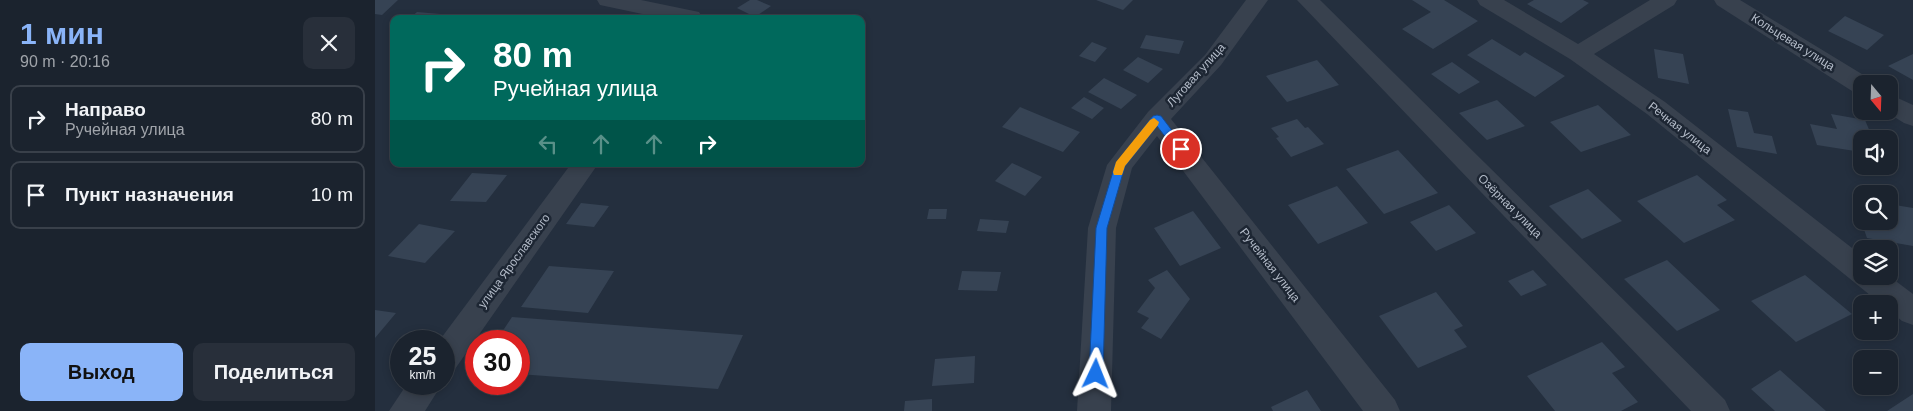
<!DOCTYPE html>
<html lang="ru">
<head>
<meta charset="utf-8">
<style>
  body { margin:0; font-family:Helvetica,sans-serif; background:#282f3a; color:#f1f3f6; height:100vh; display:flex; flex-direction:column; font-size:19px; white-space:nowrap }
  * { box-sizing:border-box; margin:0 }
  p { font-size:16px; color:#a0a4aa }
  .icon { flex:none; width:28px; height:28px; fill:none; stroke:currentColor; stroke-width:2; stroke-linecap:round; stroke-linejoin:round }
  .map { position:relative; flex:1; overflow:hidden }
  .panel { display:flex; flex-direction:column; background:#1b232e; width:375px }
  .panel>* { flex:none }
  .top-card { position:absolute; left:15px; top:15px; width:475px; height:152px; border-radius:10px; box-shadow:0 2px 8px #0003,0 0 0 1px #39404a; background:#00695c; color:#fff; overflow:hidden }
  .needle { width:32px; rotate:161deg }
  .buttons { position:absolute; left:1478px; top:75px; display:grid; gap:10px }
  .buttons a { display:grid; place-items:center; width:45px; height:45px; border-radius:10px; background:#1b232e; box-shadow:0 2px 8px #0003,0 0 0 1px #39404a; font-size:25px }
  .speed { position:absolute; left:15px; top:330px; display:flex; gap:10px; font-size:25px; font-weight:700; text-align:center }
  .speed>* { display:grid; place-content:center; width:65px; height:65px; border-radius:50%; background:#1b232e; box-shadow:0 2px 8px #0003,0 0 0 1px #39404a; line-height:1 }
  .speed small { font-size:12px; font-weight:400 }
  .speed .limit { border:8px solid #d22; background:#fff; color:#111 }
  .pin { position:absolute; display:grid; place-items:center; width:42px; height:42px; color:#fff; margin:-21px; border:2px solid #fff; border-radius:50%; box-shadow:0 1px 5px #0007 }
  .me { position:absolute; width:55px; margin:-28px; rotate:2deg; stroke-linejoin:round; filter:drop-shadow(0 0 4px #0008) }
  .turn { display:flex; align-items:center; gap:18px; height:105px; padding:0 20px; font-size:22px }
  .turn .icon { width:65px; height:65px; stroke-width:2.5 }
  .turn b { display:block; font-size:35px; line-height:42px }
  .lanes { display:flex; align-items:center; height:48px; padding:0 20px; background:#0003; justify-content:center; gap:25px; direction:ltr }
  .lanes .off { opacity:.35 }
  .round { display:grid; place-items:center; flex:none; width:52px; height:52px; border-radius:10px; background:#282f3a }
  .head { display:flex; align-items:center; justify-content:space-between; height:85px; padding:0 20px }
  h1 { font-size:30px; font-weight:700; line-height:38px; color:#8ab4f8 }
  .action { display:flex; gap:10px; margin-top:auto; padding:10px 20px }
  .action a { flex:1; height:58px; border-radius:10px; background:#8ab4f8; color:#111; font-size:20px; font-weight:700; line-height:58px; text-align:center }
  .action a+a { background:#282f3a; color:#f1f3f6 }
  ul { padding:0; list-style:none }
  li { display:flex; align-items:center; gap:15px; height:68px; margin:0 10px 8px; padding:0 10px; border:2px solid #39404a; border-radius:10px }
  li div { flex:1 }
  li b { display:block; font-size:19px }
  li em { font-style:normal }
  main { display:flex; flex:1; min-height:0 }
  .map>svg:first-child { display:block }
</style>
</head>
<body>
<main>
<section class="panel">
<div class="head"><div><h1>1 мин</h1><p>90 m · 20:16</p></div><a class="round"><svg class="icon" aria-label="close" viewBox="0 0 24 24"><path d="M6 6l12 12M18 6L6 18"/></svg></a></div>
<ul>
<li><svg class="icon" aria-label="right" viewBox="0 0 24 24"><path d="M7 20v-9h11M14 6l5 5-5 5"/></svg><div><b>Направо</b><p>Ручейная улица</p></div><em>80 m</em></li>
<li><svg class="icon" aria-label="arrive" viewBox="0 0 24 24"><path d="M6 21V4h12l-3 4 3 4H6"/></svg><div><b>Пункт назначения</b></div><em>10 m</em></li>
</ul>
<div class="action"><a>Выход</a><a>Поделиться</a></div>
</section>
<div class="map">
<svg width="1538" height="411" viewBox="0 0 1538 411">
  <rect width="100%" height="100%" fill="#242f3e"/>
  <path fill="#364354" d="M0 0H23L7 15 0 14Z
    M375 0H382L396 6 380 17 362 8Z
    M721 0H758L748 10Z
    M1037 0H1069L1103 21 1058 49 1027 29 1056 12Z
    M1159 0H1208L1214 3 1186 23 1152 4Z
    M42 12 77 15 73 19H34Z
    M88 15 113 18V19H83Z
    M1470 16 1509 35 1492 50 1453 31Z
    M771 35 809 41 804 54 765 48Z
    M1117 39 1145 56 1150 52 1190 76 1160 97 1092 55Z
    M717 42 732 48 720 62 704 56Z
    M1279 49 1308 54 1314 84 1283 78Z
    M1538 54V80L1513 66Z
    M763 57 788 69 773 83 748 70Z
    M942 60 964 85 912 102 891 76Z
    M1077 62 1105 82 1084 94 1056 74Z
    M729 78 762 95 746 109 713 92Z
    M709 97 729 108 717 119 696 108Z
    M1122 100 1150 126 1112 140 1084 113Z
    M1223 105 1256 135 1206 152 1175 122Z
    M645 107 705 132 688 152 627 127Z
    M1353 109 1373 112 1379 133 1397 136 1402 154 1362 147Z
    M1456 114 1490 120 1498 139H1486V152L1442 145 1435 124 1462 129Z
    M922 119 930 128 933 127 949 144 916 157 901 138 904 137 896 128Z
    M1023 150 1063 193 1009 214 971 169Z
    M637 163 667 177 650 196 620 181Z
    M97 173 132 175 111 202 75 201Z
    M1322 175 1352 200 1342 205 1360 220 1309 243 1262 201Z
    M962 186 993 223 943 244 913 205Z
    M1213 189 1247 221 1207 239 1174 206Z
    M1478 197 1486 199V220Z
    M206 203 234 206 219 227 191 224Z
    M1514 204 1538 208V246L1492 238 1486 221H1514Z
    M1074 205 1101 233 1061 251 1035 222Z
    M554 209H572L571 219H552Z
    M818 211 846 248 805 266 779 228Z
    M605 219 634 221 631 233 602 231Z
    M44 224 80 231 50 263 13 256Z
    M1292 260 1345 310 1302 331 1249 279Z
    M174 266 239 271 213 313 146 307Z
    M792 270 815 299 786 339 766 328 774 318 762 312 780 288 773 280Z
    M1158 270 1172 285 1146 296 1133 281Z
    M587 271 626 272 622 291 583 290Z
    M1430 275 1477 314 1421 342 1376 301Z
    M1061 292 1088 326 1079 330 1092 347 1043 368 1004 316Z
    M0 310 21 313 0 338Z
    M137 317 368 335 343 389 144 374V341H121Z
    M1227 342 1250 367 1237 373 1263 402 1246 411H1180L1152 376Z
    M600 356 599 383 557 386 560 359Z
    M1405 370 1451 411H1400L1376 389Z
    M932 390 946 411H898L896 407Z
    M1538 394V411H1512Z
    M557 399V411H529L530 401Z"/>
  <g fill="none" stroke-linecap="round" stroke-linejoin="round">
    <path fill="#38414e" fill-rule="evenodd" d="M222 0H266L324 12 327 17 291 19 225 5Z
      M871 0H893L846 65 796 119 1020 400 1025 411H988L782 136 757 168 741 228 736 411H702L713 228 732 165 773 112 830 55Z
      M922 0H945L1350 400 1355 411H1316Z
      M1102 0H1129L1203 44 1275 0H1302L1299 5 1219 54 1290 102 1486 255V276H1514L1538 294V325L1527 321 1514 310V304H1506L1272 114 1195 59 1105 5Z
      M1339 0H1365L1495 79 1497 84H1486V93L1477 91 1342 5Z
      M1514 94 1538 105V126L1529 123 1510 111H1514Z
      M196 164H223L80 369 69 373V341H64Z
      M32 384H67L50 411H14Z"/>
  </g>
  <path fill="#1a73e8" stroke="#114b97" d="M782 115 786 116 811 149 810 152H802L782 126 750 166 732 228 728 374 726 379 721 380 716 379 714 374 721 228 740 165 778 116Z"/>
  <path fill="#f59e0b" d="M779 118 784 122 783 125 750 166 747 175H739L738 172 741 162 775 120Z"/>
  <g text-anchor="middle" stroke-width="5" stroke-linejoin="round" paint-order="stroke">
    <g font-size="12" fill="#b4bcc9" stroke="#1d2633">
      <text transform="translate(1418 42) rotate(32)" y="4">Кольцевая улица</text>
      <text transform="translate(821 75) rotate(-48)" y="4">Луговая улица</text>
      <text transform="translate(1305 128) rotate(38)" y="4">Речная улица</text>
      <text transform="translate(1135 206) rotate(45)" y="4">Озёрная улица</text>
      <text transform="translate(139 261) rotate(-54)" y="4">улица Ярославского</text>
      <text transform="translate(895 265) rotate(52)" y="4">Ручейная улица</text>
    </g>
  </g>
</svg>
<div class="buttons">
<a><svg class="needle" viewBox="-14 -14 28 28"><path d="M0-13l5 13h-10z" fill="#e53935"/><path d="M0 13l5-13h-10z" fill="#a0a4aa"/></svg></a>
<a><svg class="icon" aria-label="sound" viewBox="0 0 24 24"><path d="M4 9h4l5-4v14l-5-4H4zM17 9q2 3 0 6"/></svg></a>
<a><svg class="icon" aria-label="search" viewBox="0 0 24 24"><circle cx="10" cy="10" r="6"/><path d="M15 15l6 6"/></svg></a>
<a><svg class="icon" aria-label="layers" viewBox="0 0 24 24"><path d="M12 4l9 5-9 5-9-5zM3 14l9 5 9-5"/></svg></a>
<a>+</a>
<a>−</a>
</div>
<div class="speed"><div>25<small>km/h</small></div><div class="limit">30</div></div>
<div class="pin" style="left:806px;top:149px;background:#d93025"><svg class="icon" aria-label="arrive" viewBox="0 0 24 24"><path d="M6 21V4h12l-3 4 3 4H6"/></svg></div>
<svg class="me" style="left:721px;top:374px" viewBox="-20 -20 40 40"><path d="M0-17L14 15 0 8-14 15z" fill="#1a73e8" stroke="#fff" stroke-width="4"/></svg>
<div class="top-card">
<div class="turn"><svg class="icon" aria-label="right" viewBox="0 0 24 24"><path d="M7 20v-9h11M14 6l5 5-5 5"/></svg><div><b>80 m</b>Ручейная улица</div></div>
<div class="lanes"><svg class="icon off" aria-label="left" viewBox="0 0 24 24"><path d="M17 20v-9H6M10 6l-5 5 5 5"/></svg><svg class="icon off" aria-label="ahead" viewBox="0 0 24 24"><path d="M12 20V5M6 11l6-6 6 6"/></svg><svg class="icon off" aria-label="ahead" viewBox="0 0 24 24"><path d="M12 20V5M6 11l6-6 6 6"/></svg><svg class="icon" aria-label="right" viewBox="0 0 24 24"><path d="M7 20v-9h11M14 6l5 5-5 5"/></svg></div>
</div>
</div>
</main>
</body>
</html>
